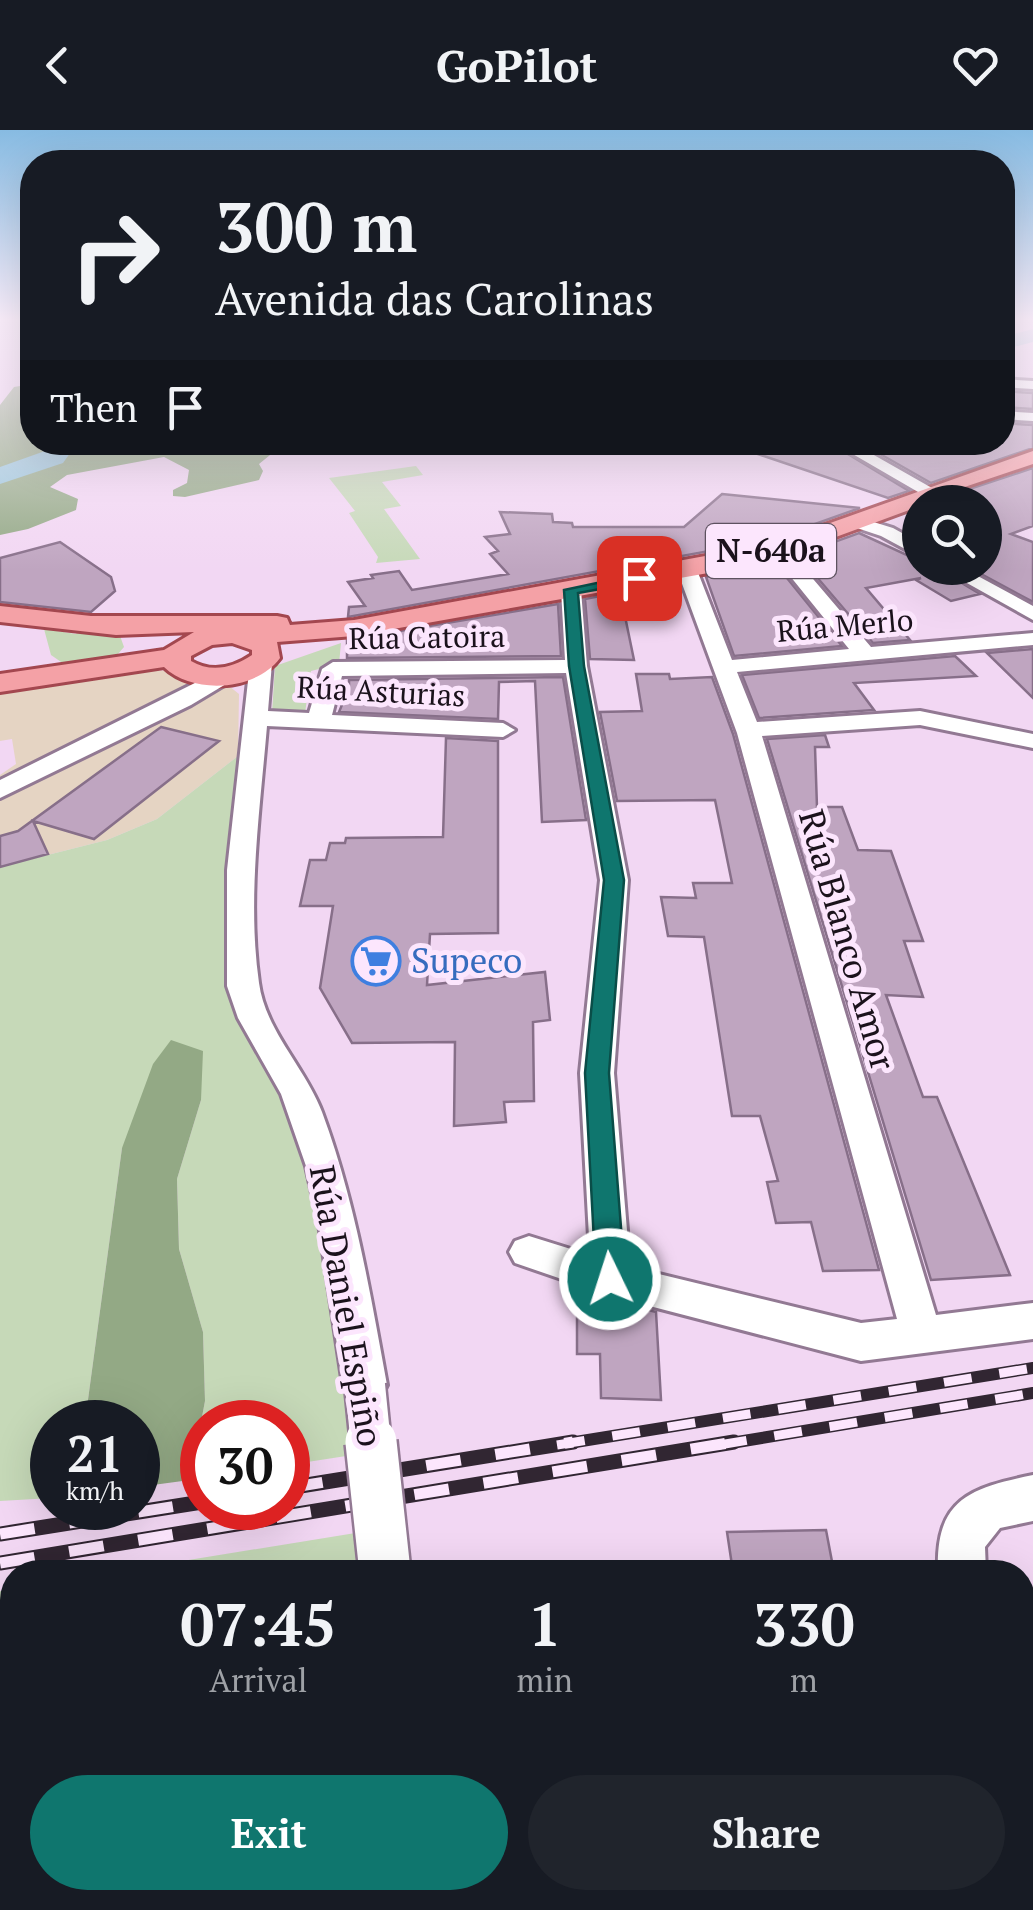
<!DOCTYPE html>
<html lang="en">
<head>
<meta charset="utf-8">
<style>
  body { margin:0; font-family:"PT Serif",serif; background:#20242c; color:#f1f3f6; height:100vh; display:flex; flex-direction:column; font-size:38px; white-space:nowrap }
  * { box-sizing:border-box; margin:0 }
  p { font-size:32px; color:#9ea1a6 }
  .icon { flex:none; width:55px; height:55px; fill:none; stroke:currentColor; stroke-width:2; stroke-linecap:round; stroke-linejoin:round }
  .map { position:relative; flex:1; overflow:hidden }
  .side { position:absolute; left:0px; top:1430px; width:1035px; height:350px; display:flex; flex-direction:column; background:#171b24; border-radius:40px 40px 0 0; box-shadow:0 10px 40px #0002 }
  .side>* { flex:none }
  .top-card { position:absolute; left:20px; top:20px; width:995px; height:305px; border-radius:40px; box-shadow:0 10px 40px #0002; background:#171b24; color:#f1f3f6; overflow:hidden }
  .controls { position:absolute; left:902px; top:355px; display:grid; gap:20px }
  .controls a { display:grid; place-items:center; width:100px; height:100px; border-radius:50%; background:#171b24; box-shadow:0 10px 40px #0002; font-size:50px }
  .speed { position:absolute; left:30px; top:1270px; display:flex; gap:20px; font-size:50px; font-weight:700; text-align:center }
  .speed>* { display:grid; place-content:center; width:130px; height:130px; border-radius:50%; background:#171b24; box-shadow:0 10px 40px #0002; line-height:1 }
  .speed small { font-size:25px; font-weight:400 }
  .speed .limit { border:15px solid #d22; background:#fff; color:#111 }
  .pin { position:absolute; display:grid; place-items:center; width:85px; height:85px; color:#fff; margin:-42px; border-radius:20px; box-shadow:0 5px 15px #0006 }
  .me { position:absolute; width:110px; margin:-55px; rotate:356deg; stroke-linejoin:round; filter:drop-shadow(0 0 8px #0008) }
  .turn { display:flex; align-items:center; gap:35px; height:210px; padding:0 30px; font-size:45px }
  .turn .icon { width:130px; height:130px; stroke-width:2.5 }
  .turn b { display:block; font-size:70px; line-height:85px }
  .then { display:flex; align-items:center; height:95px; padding:0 30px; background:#0003; gap:20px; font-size:38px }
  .eta { display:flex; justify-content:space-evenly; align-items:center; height:170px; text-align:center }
  .eta b { font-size:60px; font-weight:700; line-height:70px }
  .cta { display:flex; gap:20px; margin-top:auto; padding:20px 30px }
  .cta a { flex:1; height:115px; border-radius:60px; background:#0f766e; color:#fff; font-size:40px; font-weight:700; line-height:115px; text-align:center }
  .cta a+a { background:#20242c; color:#f1f3f6 }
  header { display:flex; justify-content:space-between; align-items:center; height:130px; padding:0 30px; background:#171b24; font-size:45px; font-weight:700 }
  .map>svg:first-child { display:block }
</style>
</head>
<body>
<header><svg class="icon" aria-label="back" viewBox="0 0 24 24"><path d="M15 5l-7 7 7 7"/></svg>GoPilot<svg class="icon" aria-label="heart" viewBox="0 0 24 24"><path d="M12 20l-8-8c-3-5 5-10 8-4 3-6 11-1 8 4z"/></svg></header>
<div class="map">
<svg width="1033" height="1780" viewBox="0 0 1033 1780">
  <rect width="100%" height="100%" fill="#f2d7f3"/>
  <path fill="#e5d4c3" d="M182 540 224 552 239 564 238 626 157 689 107 710 0 737V645L16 634 12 609 0 611V553L77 543Z"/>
  <path fill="#c6d9b8" d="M416 336 423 345 382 352 401 376 384 379 420 429 376 433 378 427 349 383 355 381 329 348Z
    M85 493 119 503 124 517 111 532 77 543 51 525 44 499 76 504Z
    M341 513 339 534 311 541 305 583H272L275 536Z
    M238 626 246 694 243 856 298 964 372 1322 288 1335V1292H202V1348L190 1350 205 1271 203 1202 179 1119 177 1049 201 970 122 1018 85 1292H52V1368L0 1371V737L107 710 157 689Z
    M380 1399 385 1442H115Z
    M12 1459V1768H369L367 1780H0V1461Z"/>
  <path fill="#93a985" d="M32 254V312L318 313 280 317 259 334 263 341 259 350 185 367 173 366V360L187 353 189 340 164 327 67 345 50 357 78 369 76 380 28 399 0 405V275L14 257Z
    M171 910 203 921 201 970 177 1049 179 1119 203 1202 205 1271 190 1350 138 1357V1292H85L122 1018 153 934Z"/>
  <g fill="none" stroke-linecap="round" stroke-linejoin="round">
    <path stroke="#728fa0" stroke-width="4" d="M27 190 32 191"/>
    <path fill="#97c5d9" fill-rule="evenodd" d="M1033 199V212L1002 220V207Z
      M51 312H78L63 333 0 354V337L45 321Z"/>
  </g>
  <path fill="#bfa5c0" stroke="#876f89" stroke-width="2.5" d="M1002 261 1033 263V279L1002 277Z
    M1002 293 1033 295V318L931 353 859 312H1002Z
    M738 312H828L909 361 888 368 737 317Z
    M1033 338V396L1011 404 1033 412V472L970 438H985V372H930Z
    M722 364 860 378 770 410 348 487 349 477 365 476 348 452 373 448 371 445 399 441 412 460 508 444 490 424 498 421 485 407 510 404 500 382 552 384 553 392 572 393 573 397H684Z
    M859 403 920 431V438H937L980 464 951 471 916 450 921 448 866 458 910 510 873 513 798 425Z
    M60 412 111 447 115 461 91 482 0 472V428Z
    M774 432 842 516 734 526 706 447Z
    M620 462 634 530 590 529 585 469Z
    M558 474 561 526 347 528V510Z
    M1033 519V568L987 523Z
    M955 526 976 546 854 553 874 580 759 588 742 545Z
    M636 544H669L670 549 712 547 733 604 879 1140 823 1141 811 1092 776 1093 767 1052 778 1051 760 986H732L704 807 668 806 661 767 696 768 693 753H732L721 699 715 670 617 671 600 582 642 581Z
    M563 547 586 690 542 692 535 551 499 552 498 589 339 582 344 570V554H349V550Z
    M161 597 219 611 94 709 33 691 48 724 0 737V706L18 701Z
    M825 605 829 617H815L817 677H842L858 720 891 721 923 811H904L923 867 886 865 923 967H937L1010 1145 931 1150 767 609Z
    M446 608 498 611V803L430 804 427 855 545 842 550 890 533 892 534 971 504 972 506 992 454 996 455 912 352 913 320 858 333 776H300L310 730H326L330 713H345L346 708 443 707Z
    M607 1169 656 1182 661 1270 601 1268 600 1224H577V1187H600Z
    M826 1400 834 1442H733L727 1402Z"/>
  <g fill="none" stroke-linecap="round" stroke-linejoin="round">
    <g stroke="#927993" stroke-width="6">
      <path id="minor" d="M1002 249 1033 251V259L1002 257Z
        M1002 281 1033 283V291L1002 289Z
        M832 312H851L939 362 925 366Z
        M854 386 893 398 920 413V427L881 406 848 395 845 391Z
        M778 414 785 416 871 517 1033 503V515L737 542 757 592 920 581 1033 604V618L920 595 762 606 936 1185 1033 1173V1209L861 1231 611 1166 515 1133 509 1122 515 1111 529 1106 590 1125 580 943 600 750 566 543 342 546 332 585 503 593 515 600 503 607 267 596C260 680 247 769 259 853 265 900 306 939 322 982 355 1071 370 1162 387 1255L380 1269 365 1275 350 1269 343 1255 319 1094 306 1036 281 964 238 888 227 856V740L250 533 261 526 272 533 268 581 309 583 322 539 333 532 565 530 561 460 571 454 581 460 587 536 628 750 614 943 630 1137 861 1193 897 1189 737 603 677 440 687 434 697 440 732 530 849 519 769 420Z
        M940 438H963L1033 476V490Z
        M223 539 234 546 231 551 191 575 0 668V650Z
        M1033 1345V1391L1000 1398 985 1417 986 1442H938C935 1369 970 1358 1033 1345Z
        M361 1768H419L418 1780H360Z
        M924 1768H982L983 1780H925Z"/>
    </g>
    <g stroke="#a3474f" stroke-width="6">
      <path id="major" d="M1033 321V334L920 372V376L787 425 714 442 354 506 277 512 280 528C256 561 193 565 164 537L0 562V544L164 520 194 502 116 505 0 492V476L91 486H277L287 488 290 495 354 490 771 414ZM232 513 252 520V525C233 538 211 543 191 531V526L212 515Z"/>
    </g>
    <use href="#minor" fill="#fff" fill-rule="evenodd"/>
    <use href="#major" fill="#f4a1a6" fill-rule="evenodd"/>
    <g stroke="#312632" stroke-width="12">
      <path id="rail-far1" d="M557 1315 1033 1238
        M719 1315 1033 1263"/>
    </g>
    <g stroke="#312632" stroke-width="15">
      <path id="rail" d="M288 1358 573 1312
        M0 1404 202 1372
        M0 1433 734 1312"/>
    </g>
    <use href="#rail-far1" stroke="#fce6fd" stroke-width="9" stroke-dasharray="28" stroke-linecap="butt"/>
    <use href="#rail" stroke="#fce6fd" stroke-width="11" stroke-dasharray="35" stroke-linecap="butt"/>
    <g stroke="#927993" stroke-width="45" stroke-linecap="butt">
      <path id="minor-bridge-far1" d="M365 1255 371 1315"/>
    </g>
    <g stroke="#927993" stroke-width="56" stroke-linecap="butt">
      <path id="minor-bridge" d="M371 1312 385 1442"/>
    </g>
    <use href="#minor-bridge-far1" stroke="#fff" stroke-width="40"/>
    <use href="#minor-bridge" stroke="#fff" stroke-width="51"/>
  </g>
  <linearGradient id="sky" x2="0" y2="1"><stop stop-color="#87bbe2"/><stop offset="0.43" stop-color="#f9edfa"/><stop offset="1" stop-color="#f9edfa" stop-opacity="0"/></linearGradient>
  <rect width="1033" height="440" fill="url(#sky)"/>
  <path fill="#0f766e" stroke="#0a4d48" stroke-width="2.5" d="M639 444 646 448 644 451 578 463 584 536 624 750 609 943 625 1149 620 1157 610 1161 601 1157 596 1149 585 943 604 750 569 536 564 460Z"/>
  <defs>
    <g id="supermarket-ring" transform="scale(2.5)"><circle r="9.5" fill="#fce6fd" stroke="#3f7fe0" stroke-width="1.5"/><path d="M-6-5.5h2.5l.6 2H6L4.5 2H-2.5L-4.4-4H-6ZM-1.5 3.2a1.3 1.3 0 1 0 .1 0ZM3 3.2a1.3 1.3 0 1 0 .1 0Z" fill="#3f7fe0"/></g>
  </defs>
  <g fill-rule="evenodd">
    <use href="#supermarket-ring" x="376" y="831"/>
  </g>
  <g text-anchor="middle" stroke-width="10" stroke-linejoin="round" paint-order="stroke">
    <g font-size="30" fill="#1b121c" stroke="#fce6fd">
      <text transform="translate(845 496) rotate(-5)" y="10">Rúa Merlo</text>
      <text transform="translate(427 508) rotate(-1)" y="10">Rúa Catoira</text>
      <text transform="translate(381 562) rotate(3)" y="10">Rúa Asturias</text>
    </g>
    <rect fill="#fce6fd" stroke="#5e5260" stroke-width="2.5" x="706" y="394" width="130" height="54" rx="8"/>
    <g font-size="32" font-weight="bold" fill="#1b121c">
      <text x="771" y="432">N-640a</text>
    </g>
    <g font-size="35" fill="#1b121c" stroke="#fce6fd">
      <text transform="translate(847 810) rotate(74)" y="12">Rúa Blanco Amor</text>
      <text transform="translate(346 1176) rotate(80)" y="12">Rúa Daniel Espiño</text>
    </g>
    <g font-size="35" fill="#366cbe" stroke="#fce6fd" text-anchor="start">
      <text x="411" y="843">Supeco</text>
    </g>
  </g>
</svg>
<div class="controls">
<a><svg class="icon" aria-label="search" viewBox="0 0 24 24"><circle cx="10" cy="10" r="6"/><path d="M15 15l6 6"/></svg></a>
</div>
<div class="speed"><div>21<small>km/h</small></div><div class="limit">30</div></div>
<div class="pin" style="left:639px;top:448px;background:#d93025"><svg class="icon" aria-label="arrive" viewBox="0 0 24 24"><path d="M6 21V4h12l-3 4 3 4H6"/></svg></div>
<svg class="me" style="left:610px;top:1149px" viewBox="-20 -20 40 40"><circle r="17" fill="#0f766e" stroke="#fff" stroke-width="3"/><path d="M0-11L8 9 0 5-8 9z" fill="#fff"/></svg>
<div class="top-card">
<div class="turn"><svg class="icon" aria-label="right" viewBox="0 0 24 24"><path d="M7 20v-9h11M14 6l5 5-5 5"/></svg><div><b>300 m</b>Avenida das Carolinas</div></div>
<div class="then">Then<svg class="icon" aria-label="arrive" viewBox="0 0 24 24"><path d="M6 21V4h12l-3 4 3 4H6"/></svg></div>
</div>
<section class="side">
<div class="eta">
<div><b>07:45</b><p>Arrival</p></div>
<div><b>1</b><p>min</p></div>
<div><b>330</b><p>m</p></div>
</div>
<div class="cta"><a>Exit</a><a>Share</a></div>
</section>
</div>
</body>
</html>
